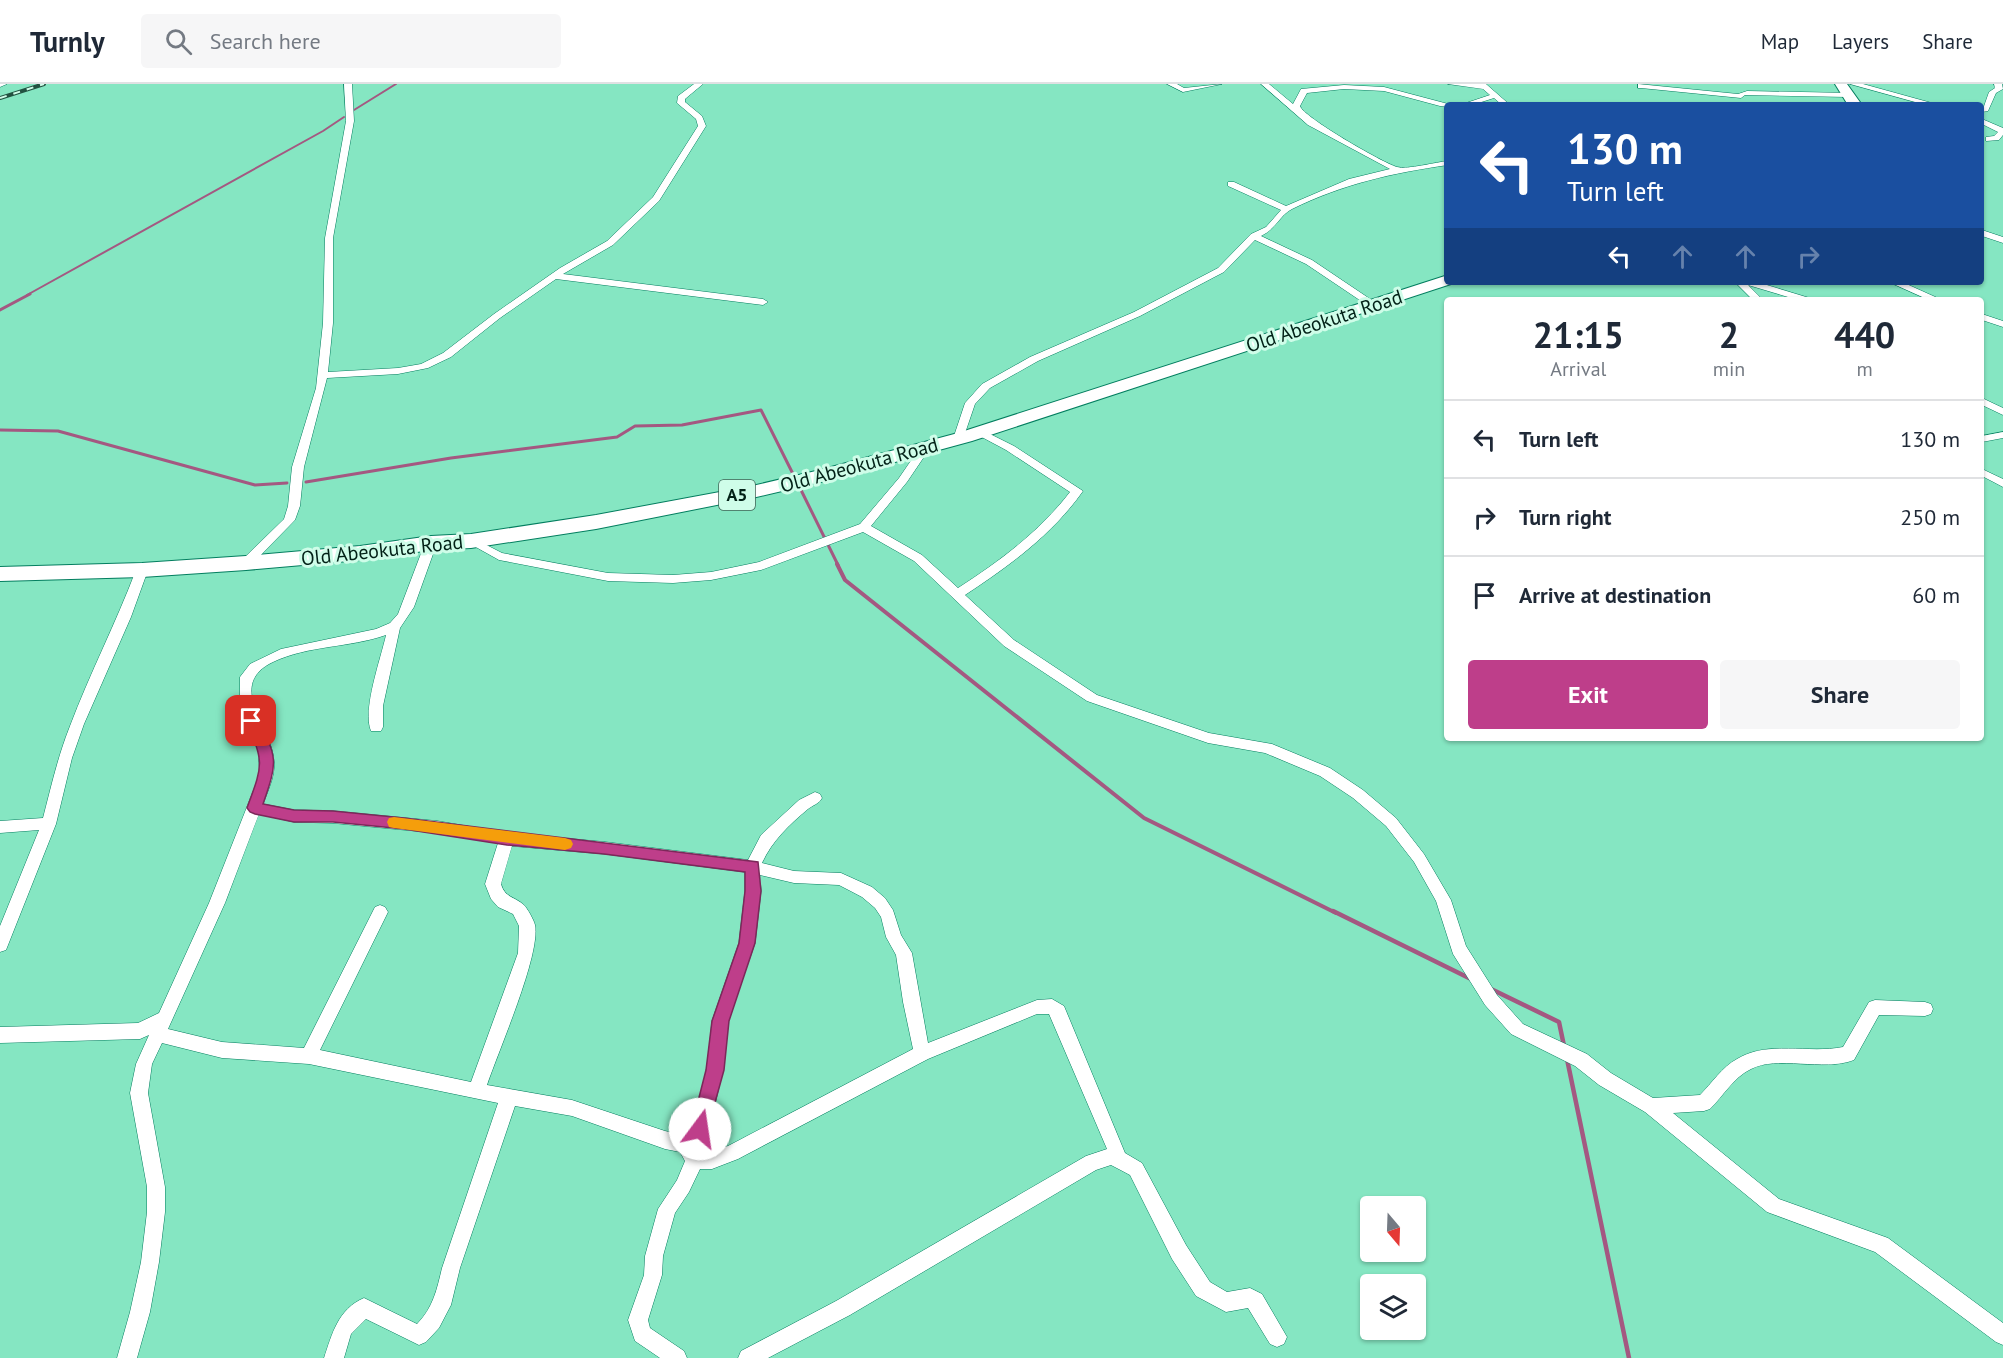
<!DOCTYPE html>
<html lang="en">
<head>
<meta charset="utf-8">
<style>
  body { margin:0; font-family:"PT Sans",sans-serif; background:#f6f6f7; color:#1f2937; height:100vh; display:flex; flex-direction:column; font-size:22px; white-space:nowrap }
  * { box-sizing:border-box; margin:0 }
  p { font-size:20px; color:#747a83 }
  .icon { flex:none; width:33px; height:33px; fill:none; stroke:currentColor; stroke-width:2; stroke-linecap:round; stroke-linejoin:round }
  .map { position:relative; flex:1; overflow:hidden }
  .sheet { position:absolute; left:1444px; top:213px; width:540px; height:444px; display:flex; flex-direction:column; background:#fff; border-radius:6px; box-shadow:0 2px 4px #0004 }
  .sheet>* { flex:none }
  .top-card { position:absolute; left:1444px; top:18px; width:540px; height:183px; border-radius:6px; box-shadow:0 2px 4px #0004; background:#1a4fa0; color:#fff; overflow:hidden }
  .needle { width:39px; rotate:161deg }
  .controls { position:absolute; left:1360px; top:1112px; display:grid; gap:12px }
  .controls a { display:grid; place-items:center; width:66px; height:66px; border-radius:6px; background:#fff; box-shadow:0 2px 4px #0004; font-size:30px }
  .pin { position:absolute; display:grid; place-items:center; width:51px; height:51px; color:#fff; margin:-26px; border-radius:12px; box-shadow:0 3px 9px #0006 }
  .me { position:absolute; width:66px; margin:-33px; rotate:14deg; stroke-linejoin:round; filter:drop-shadow(0 0 4px #0008) }
  .turn { display:flex; align-items:center; gap:21px; height:126px; padding:0 24px; font-size:27px }
  .turn .icon { width:78px; height:78px; stroke-width:2.5 }
  .turn b { display:block; font-size:42px; line-height:51px }
  .lanes { display:flex; align-items:center; height:57px; padding:0 24px; background:#0003; justify-content:center; gap:30px; direction:ltr }
  .lanes .off { opacity:.35 }
  .eta { display:flex; justify-content:space-evenly; align-items:center; height:102px; text-align:center }
  .eta b { font-size:36px; font-weight:700; line-height:42px }
  .button { display:flex; gap:12px; margin-top:auto; padding:12px 24px }
  .button a { flex:1; height:69px; border-radius:6px; background:#be3e8a; color:#fff; font-size:24px; font-weight:700; line-height:69px; text-align:center }
  .button a+a { background:#f6f6f7; color:#1f2937 }
  ul { padding:0; list-style:none }
  li { display:flex; align-items:center; gap:18px; height:78px; padding:0 24px; border-top:2px solid #e0e1e3 }
  li div { flex:1 }
  li b { display:block; font-size:22px }
  li em { font-style:normal }
  header { display:flex; align-items:center; gap:36px; box-sizing:border-box; height:84px; padding:0 30px; background:#fff; border-bottom:2px solid #e0e1e3 }
  header strong { font-size:28px }
  nav { display:flex; gap:33px; margin-inline-start:auto; font-size:21px }
  .search { width:420px; height:54px; background:#f6f6f7; display:flex; align-items:center; gap:15px; box-sizing:border-box; padding:0 21px; border-radius:6px; color:#747a83; font-size:22px }
  .map>svg:first-child { display:block }
</style>
</head>
<body>
<header>
<strong>Turnly</strong>
<div class="search"><svg class="icon" aria-label="search" viewBox="0 0 24 24"><circle cx="10" cy="10" r="6"/><path d="M15 15l6 6"/></svg>Search here</div>
<nav><a>Map</a><a>Layers</a><a>Share</a></nav>
</header>
<div class="map">
<svg width="2003" height="1274" viewBox="0 0 2003 1274">
  <rect width="100%" height="100%" fill="#85e6c2"/>
  <g fill="none" stroke-linecap="round" stroke-linejoin="round">
    <path stroke="#a45881" stroke-width="2" d="M354 26 396 0
      M27 211 323 47 344 33"/>
    <path stroke="#a45881" stroke-width="3" d="M0 226 30 210
      M0 346 58 347 255 401 287 399
      M306 398 451 374 617 353 635 342 682 341 761 326 794 392
      M800 404 838 481"/>
    <path stroke="#a45881" stroke-width="4" d="M837 480 845 496 1144 734 1336 829"/>
    <path stroke="#a45881" stroke-width="4.5" d="M1333 827 1471 895
      M1491 905 1559 938 1564 962
      M1567 975 1629 1274"/>
    <g stroke="#037e5f" stroke-width="1">
      <path id="street" d="M0 0H7L0 3Z
        M344 0H352L354 37 333 154V239L328 288 398 284 421 280 443 269 494 230 560 184 607 157 653 113 698 42 696 35 677 19 678 12 694 0H703L685 15V18L702 32 706 42 659 117 613 161 563 190 763 215 768 218 763 221 556 195 500 234 451 273 428 284 398 290 327 294 304 383 300 422 295 436 250 482 246 483 240 479 242 476 284 435 288 422 292 383 316 304 323 239 325 154 346 37Z
        M1167 0H1177L1184 4 1222 0 1183 8Z
        M1261 0H1269L1293 20 1301 5 1344 1 1384 3 1452 21H1448V23L1440 22 1384 7 1344 5 1307 9 1300 22C1303 33 1383 79 1397 83 1407 86 1436 78 1448 77V81C1392 89 1343 100 1292 125 1280 131 1276 145 1261 152L1312 176 1376 219V223H1370L1306 180 1255 156 1224 188 1140 232 1038 277 990 304 975 320 963 355 962 357H954L953 355 965 319 982 300 1030 273 1134 228 1218 184 1251 150 1266 143 1281 126 1228 102V98H1234L1286 122 1349 95 1390 85 1308 41Z
        M1448 0H1486L1510 21H1502L1494 14 1472 21H1460L1490 11 1483 5Z
        M1638 0 1738 10 1747 7 1849 9 1853 11 1849 13 1745 11 1741 14 1641 4H1638Z
        M1850 0H1863L1939 21H1926Z
        M1994 0H2002L2003 5 1996 9 1988 27 1982 28 1989 8 1995 4Z
        M1982 35 2003 44V51L1999 56 1986 57V53L1994 52 1998 48 1982 40Z
        M1982 146 2003 153V159L1982 152Z
        M1735 198H1757L1816 216H1798L1748 201 1763 216H1753Z
        M1889 198H1902L1942 216H1929Z
        M1982 230 2003 237V243L1982 236Z
        M1982 314 2003 324V331L1982 321Z
        M980 345 1014 362 1083 407C1052 451 1009 482 965 511L1014 556 1097 611 1209 649 1272 660 1330 684 1363 706 1396 734 1424 770 1451 816 1466 862 1497 911 1523 940 1587 970 1611 989 1653 1014 1700 1011C1712 999 1722 983 1737 975 1768 956 1808 970 1843 963L1869 918 1875 916 1925 918 1931 920 1933 925 1931 930 1925 932 1879 931 1854 976C1823 988 1777 971 1751 985 1734 993 1723 1012 1710 1025L1704 1027 1673 1029 1779 1115 1888 1154 2003 1239V1261L1996 1258 1875 1168 1767 1128 1645 1028 1599 1001 1575 982 1511 950 1485 921 1453 870 1436 817 1414 778 1386 742 1353 714 1320 692 1265 669 1208 659 1087 617 1004 562 914 477 863 448 761 486 711 496 673 499 608 497 499 476 465 457 471 453 502 469 608 489 673 491 711 488 759 478 860 440 899 394 921 362 925 361 930 364 907 398 871 442 922 471 958 504C1000 477 1039 448 1070 408L1006 366 976 350 975 348Z
        M2003 348V354L1982 358V352Z
        M1982 385 2003 395V403L1982 392Z
        M431 455 437 459 414 523 400 544 383 622V643L381 647H371C362 626 381 574 386 551 349 564 309 561 273 578 227 600 268 640 273 671 277 689 269 703 263 720L294 726 333 727 437 737 507 749 605 758 748 776 761 751 799 716 815 708 820 710 822 714C819 720 813 721 808 725 789 741 772 757 762 779L794 787 841 789 872 803 885 814 893 826 901 851 912 869 928 959 1037 916 1052 915 1064 922 1125 1069 1142 1079 1186 1161 1210 1198 1227 1208 1250 1204 1262 1210 1287 1253 1284 1260 1277 1263 1270 1260 1248 1224 1226 1228 1196 1212 1172 1175 1130 1091 1111 1081 1096 1086 850 1231 768 1274H738L741 1267 836 1217 1086 1072 1107 1065 1049 930H1037L928 975 738 1075 712 1085H700L689 1108 675 1129 663 1172 662 1191 648 1236 650 1244 684 1267 687 1274H660L635 1257 628 1236 644 1191 645 1172 658 1125 677 1096 685 1077 680 1068 665 1065 572 1032 515 1022 460 1184 451 1221 439 1244 426 1258 419 1261 366 1235 351 1250 344 1274H324C332 1250 338 1225 364 1214L417 1240C433 1224 437 1205 442 1184L498 1019 309 980 222 974 162 959 152 980 148 1009 165 1103V1128L159 1178 150 1228 137 1274H117L130 1228 141 1178 147 1128V1103L130 1009 136 980 149 951 140 955 0 959V943L138 939 159 929 209 819 260 690 258 664 247 642 240 619V593L250 580 281 565 376 545 390 539 398 530 425 459ZM259 730 294 738 333 739 437 749 498 759 485 800 491 815 498 823 513 830 519 842 518 869 471 998 320 966 388 828 385 823 380 821 375 823 304 964 222 958 168 945 225 819ZM512 762 605 770 745 788V807L739 859 712 937 707 986 692 1040 682 1051 665 1047 572 1016 487 1001C498 968 541 870 535 841 534 836 527 824 524 821 514 812 505 814 501 800ZM760 791 794 799 839 801 862 813 875 824 881 833 886 853 896 871 903 918 913 965 728 1062 712 1067H700L696 1061 706 1051 709 1045 723 986 728 937 755 859 761 807Z
        M142 482 148 486 131 533 84 640 72 674 56 740 8 861 6 866 0 868V842L39 746 0 749V737L43 734C51 703 58 672 70 642 90 589 116 539 136 486Z"/>
    </g>
    <g stroke="#037e5f" stroke-width="2">
      <path id="highway" d="M1835 0H1847L1862 21H1848Z
        M1448 191V198L1454 199 972 357 829 396 752 414 596 445 471 464 431 466 360 476 246 486 142 493 0 497V483L142 479 246 472 360 462 431 452 471 450 596 431 752 402 820 386 958 349Z"/>
    </g>
    <use href="#street" fill="#fff" fill-rule="evenodd"/>
    <use href="#highway" fill="#fff" fill-rule="evenodd"/>
    <g stroke="#225241" stroke-width="4">
      <path id="rail" d="M0 14 44 0"/>
    </g>
    <use href="#rail" stroke="#cffde9" stroke-width="2" stroke-dasharray="7" stroke-linecap="butt"/>
  </g>
  <path fill="#be3e8a" stroke="#7c285a" stroke-width="1.5" d="M251 631 256 633C278 673 278 677 263 720L294 726 333 727 404 734 758 778 761 807 755 859 729 937 724 986 706 1051 700 1054 694 1051 691 1045 706 986 712 937 739 859 745 807V788L604 770 507 761 404 745 333 738H294L255 730 250 728 247 724C262 683 266 677 245 637Z"/>
  <path fill="#f59e0b" d="M394 733 565 754 571 756 573 760 571 764 565 766 394 744 389 743 387 738 389 734Z"/>
  <g text-anchor="middle" stroke-width="6" stroke-linejoin="round" paint-order="stroke">
    <rect fill="#cffde9" stroke="#406356" stroke-width="1.5" x="719" y="396" width="36" height="30" rx="4.5"/>
    <g font-size="18" font-weight="bold" fill="#022117">
      <text x="737" y="417">A5</text>
    </g>
    <g font-size="20" fill="#022117" stroke="#cffde9">
      <text transform="translate(1324 237) rotate(-18)" y="7">Old Abeokuta Road</text>
      <text transform="translate(859 381) rotate(-15)" y="7">Old Abeokuta Road</text>
      <text transform="translate(382 466) rotate(-6)" y="7">Old Abeokuta Road</text>
    </g>
  </g>
</svg>
<div class="controls">
<a><svg class="needle" viewBox="-14 -14 28 28"><path d="M0-13l5 13h-10z" fill="#e53935"/><path d="M0 13l5-13h-10z" fill="#747a83"/></svg></a>
<a><svg class="icon" aria-label="layers" viewBox="0 0 24 24"><path d="M12 4l9 5-9 5-9-5zM3 14l9 5 9-5"/></svg></a>
</div>
<div class="pin" style="left:251px;top:637px;background:#d93025"><svg class="icon" aria-label="arrive" viewBox="0 0 24 24"><path d="M6 21V4h12l-3 4 3 4H6"/></svg></div>
<svg class="me" style="left:700px;top:1045px" viewBox="-20 -20 40 40"><circle r="19" fill="#fff"/><path d="M0-13L10 11 0 6-10 11z" fill="#be3e8a"/></svg>
<div class="top-card">
<div class="turn"><svg class="icon" aria-label="left" viewBox="0 0 24 24"><path d="M17 20v-9H6M10 6l-5 5 5 5"/></svg><div><b>130 m</b>Turn left</div></div>
<div class="lanes"><svg class="icon" aria-label="left" viewBox="0 0 24 24"><path d="M17 20v-9H6M10 6l-5 5 5 5"/></svg><svg class="icon off" aria-label="ahead" viewBox="0 0 24 24"><path d="M12 20V5M6 11l6-6 6 6"/></svg><svg class="icon off" aria-label="ahead" viewBox="0 0 24 24"><path d="M12 20V5M6 11l6-6 6 6"/></svg><svg class="icon off" aria-label="right" viewBox="0 0 24 24"><path d="M7 20v-9h11M14 6l5 5-5 5"/></svg></div>
</div>
<section class="sheet">
<div class="eta">
<div><b>21:15</b><p>Arrival</p></div>
<div><b>2</b><p>min</p></div>
<div><b>440</b><p>m</p></div>
</div>
<ul>
<li><svg class="icon" aria-label="left" viewBox="0 0 24 24"><path d="M17 20v-9H6M10 6l-5 5 5 5"/></svg><div><b>Turn left</b></div><em>130 m</em></li>
<li><svg class="icon" aria-label="right" viewBox="0 0 24 24"><path d="M7 20v-9h11M14 6l5 5-5 5"/></svg><div><b>Turn right</b></div><em>250 m</em></li>
<li><svg class="icon" aria-label="arrive" viewBox="0 0 24 24"><path d="M6 21V4h12l-3 4 3 4H6"/></svg><div><b>Arrive at destination</b></div><em>60 m</em></li>
</ul>
<div class="button"><a>Exit</a><a>Share</a></div>
</section>
</div>
</body>
</html>
